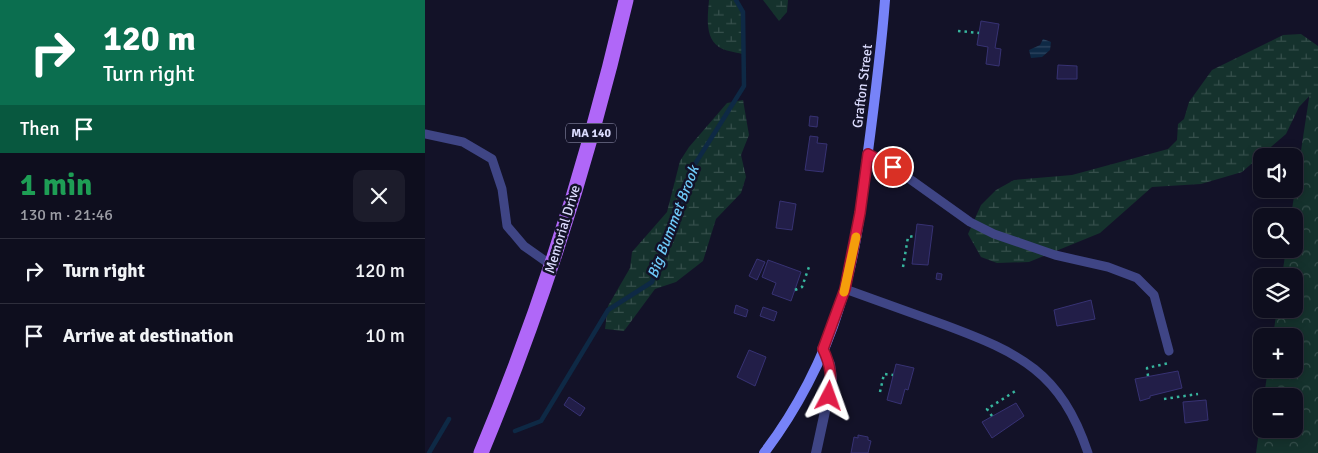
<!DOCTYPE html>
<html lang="en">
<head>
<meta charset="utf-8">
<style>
  body { margin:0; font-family:Signika,sans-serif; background:#1c1c2b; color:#f1f3f6; height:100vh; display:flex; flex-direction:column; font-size:19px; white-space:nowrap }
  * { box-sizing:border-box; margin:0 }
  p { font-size:16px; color:#9b9ca4 }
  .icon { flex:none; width:28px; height:28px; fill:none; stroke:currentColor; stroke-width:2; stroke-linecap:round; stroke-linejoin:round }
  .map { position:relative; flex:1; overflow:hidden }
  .panel { display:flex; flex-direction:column; background:#0e0e1e; width:425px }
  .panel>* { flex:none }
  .hud { background:#0b6e4f; color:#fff; overflow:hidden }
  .controls { position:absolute; left:828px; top:148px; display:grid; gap:10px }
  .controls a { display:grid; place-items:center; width:50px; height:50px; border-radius:10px; background:#0e0e1e; box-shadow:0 2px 12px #0003,0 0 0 1px #2e2e3c; font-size:25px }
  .pin { position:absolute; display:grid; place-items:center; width:42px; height:42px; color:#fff; margin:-21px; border:2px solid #fff; border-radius:50%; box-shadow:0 1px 5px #0007 }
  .me { position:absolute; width:55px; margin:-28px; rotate:4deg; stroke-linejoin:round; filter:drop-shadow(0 0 4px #0008) }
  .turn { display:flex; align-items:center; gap:18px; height:105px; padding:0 20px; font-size:22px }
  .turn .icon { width:65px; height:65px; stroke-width:2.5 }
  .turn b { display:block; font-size:35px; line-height:42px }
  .then { display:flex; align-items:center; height:48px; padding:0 20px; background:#0003; gap:10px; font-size:19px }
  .round { display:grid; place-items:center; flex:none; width:52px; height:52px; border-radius:10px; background:#1c1c2b }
  .head { display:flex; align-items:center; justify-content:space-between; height:85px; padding:0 20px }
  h1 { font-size:30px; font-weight:800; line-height:38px; color:#1e9e55 }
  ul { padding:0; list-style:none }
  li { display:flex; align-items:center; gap:15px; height:65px; padding:0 20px; border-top:1px solid #2e2e3c }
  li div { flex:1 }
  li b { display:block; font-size:19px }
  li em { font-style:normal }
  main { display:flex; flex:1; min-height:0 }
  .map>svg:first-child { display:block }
</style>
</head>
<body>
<main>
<section class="panel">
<div class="hud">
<div class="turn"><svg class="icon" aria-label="right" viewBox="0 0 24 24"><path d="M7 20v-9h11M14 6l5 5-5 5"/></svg><div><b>120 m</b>Turn right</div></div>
<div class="then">Then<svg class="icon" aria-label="arrive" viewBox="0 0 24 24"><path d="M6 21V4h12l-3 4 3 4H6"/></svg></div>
</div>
<div class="head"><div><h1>1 min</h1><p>130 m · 21:46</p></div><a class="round"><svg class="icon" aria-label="close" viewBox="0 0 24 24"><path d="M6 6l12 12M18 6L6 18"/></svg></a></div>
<ul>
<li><svg class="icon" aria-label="right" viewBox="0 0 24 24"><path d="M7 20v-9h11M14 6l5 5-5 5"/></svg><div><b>Turn right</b></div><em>120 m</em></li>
<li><svg class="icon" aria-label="arrive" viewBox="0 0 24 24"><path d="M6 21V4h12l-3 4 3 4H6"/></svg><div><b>Arrive at destination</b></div><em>10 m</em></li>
</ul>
</section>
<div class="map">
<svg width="893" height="453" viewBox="0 0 893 453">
  <defs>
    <pattern id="forest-crowns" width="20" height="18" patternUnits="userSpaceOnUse" patternTransform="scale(1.25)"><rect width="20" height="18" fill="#15322d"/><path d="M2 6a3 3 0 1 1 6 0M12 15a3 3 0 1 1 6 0" fill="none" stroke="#364f4c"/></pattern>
    <pattern id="wetland-marsh" width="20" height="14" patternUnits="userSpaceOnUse" patternTransform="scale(1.25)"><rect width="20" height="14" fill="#15322d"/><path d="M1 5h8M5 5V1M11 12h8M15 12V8" fill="none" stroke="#364f4c"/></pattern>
    <pattern id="water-rules" width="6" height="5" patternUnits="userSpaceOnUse" patternTransform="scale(1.25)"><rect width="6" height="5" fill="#0e2945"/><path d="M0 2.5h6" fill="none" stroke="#304761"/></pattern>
  </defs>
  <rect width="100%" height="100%" fill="#131228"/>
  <path fill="url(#forest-crowns)" d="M888 72H893V453H831L836 417V429H869V396H839L843 369H869V336H848L852 309H869V276H857L861 249H869V216H866Z"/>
  <path fill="url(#wetland-marsh)" d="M284 0H313L320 30 317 54C311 52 299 51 294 47 279 37 283 14 284 0Z
    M338 0H363L362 12 354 21Z
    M876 34 893 46V87L874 107 861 134 817 172 776 184 727 187 675 233 604 262 572 263 556 257 543 234 556 205 571 190 589 180 647 175 743 149 752 140 753 124 759 119 764 102 787 70 858 35Z
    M318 100 324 135 316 155 321 177 316 193 291 219 278 261 251 282 230 289 199 331 180 329 183 306 205 268 207 252 242 212 255 161 264 147 302 103Z"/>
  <path fill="url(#water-rules)" d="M618 39 626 42 625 50 617 57 606 58 604 50 615 45Z"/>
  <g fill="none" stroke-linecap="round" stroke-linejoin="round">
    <path stroke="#0e2945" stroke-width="4.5" d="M90 431 116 421 183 310 227 282 270 164 319 86 318 12 311 0
      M4 453 24 419"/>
  </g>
  <path fill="#221e48" stroke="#373273" d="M556 21 574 24 570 48 576 49 574 66 561 64 563 47 552 45Z
    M633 65 652 66V79H632Z
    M385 116 393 117 392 127 384 126Z
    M385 136 393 137 392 143 402 144 398 172 380 170Z
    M355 201 371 204 367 230 351 228Z
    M492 224 508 226 503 265 487 264Z
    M332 259 340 262 332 280 324 276Z
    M343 260 376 272 366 301 347 294 351 283 337 277Z
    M512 273 517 274 516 280 511 279Z
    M666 300 670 319 632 326 629 310Z
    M311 305 323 310 321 317 309 313Z
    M338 307 352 312 349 321 335 316Z
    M324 350 341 357 330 386 312 377Z
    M471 364 489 368 483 390 480 389 476 404 462 400Z
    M753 371 757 388 725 396V398L715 401 710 379Z
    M144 397 160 408 155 416 139 405Z
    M781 400 783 420 760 423 758 402Z
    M591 403 599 416 567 438 557 422Z
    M433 435 443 437V440L446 441 443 453H426L429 437 433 438Z"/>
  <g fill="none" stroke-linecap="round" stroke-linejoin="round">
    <path stroke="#37b59e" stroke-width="2.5" stroke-dasharray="2.5 4" stroke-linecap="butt" d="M533 31 554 33
      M478 267 483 237 490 236
      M370 290 377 287 385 264
      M723 376 722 368 744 363
      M455 392 459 374 468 375
      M739 399 773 394
      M567 416 562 409 592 390"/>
    <path stroke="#3f4585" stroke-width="9" d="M0 134 38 142 67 159 77 189 82 226 99 246 126 265
      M443 154 468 167 545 222 569 234 630 255 683 267 712 278 729 295 744 351
      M420 289C454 301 487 313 520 325 595 353 636 372 663 453"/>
    <path stroke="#3f4585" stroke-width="10" d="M391 453 407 379 405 364 397 349"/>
    <path stroke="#7783f8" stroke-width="10" d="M339 453C371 411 399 358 414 308 430 260 436 209 442 159 449 106 456 53 460 0"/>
    <path stroke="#b067f8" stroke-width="15" d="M56 453C117 307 165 154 201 0"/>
  </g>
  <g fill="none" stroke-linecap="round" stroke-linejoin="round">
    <g stroke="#92132f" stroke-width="12">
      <path id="route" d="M404 396C407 377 406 366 398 349L420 289 435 213 443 154 468 167"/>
    </g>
    <use href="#route" stroke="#e11d48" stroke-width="9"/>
    <path stroke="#f59e0b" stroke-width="9" d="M419 292 431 237"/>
  </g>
  <g text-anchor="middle" stroke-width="5" stroke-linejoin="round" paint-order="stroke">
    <rect fill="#131228" stroke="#9f9fbd" stroke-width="1" x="141" y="123.5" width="50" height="19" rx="4"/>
    <g font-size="12" font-weight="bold" fill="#dbdbfd">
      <text x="166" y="137">MA 140</text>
    </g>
    <g font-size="14" fill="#dbdbfd" stroke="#131228">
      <text transform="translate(437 86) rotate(-83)" y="5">Grafton Street</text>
      <text transform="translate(137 229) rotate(-73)" y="5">Memorial Drive</text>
    </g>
    <g font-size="15" font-style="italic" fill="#6ec9f8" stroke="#131228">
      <text transform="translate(248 222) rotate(-69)" y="5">Big Bummet Brook</text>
    </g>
  </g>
</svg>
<div class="controls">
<a><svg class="icon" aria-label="sound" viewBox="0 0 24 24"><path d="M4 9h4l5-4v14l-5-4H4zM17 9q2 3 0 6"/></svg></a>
<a><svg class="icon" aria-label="search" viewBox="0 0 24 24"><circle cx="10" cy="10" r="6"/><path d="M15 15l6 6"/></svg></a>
<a><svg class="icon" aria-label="layers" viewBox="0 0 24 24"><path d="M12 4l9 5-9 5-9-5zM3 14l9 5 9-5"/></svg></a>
<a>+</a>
<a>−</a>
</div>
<div class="pin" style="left:468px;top:167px;background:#d93025"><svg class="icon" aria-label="arrive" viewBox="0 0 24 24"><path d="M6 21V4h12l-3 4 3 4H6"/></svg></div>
<svg class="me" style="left:404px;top:396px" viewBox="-20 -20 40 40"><path d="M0-17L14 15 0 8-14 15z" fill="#e11d48" stroke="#fff" stroke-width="4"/></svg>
</div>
</main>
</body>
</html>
